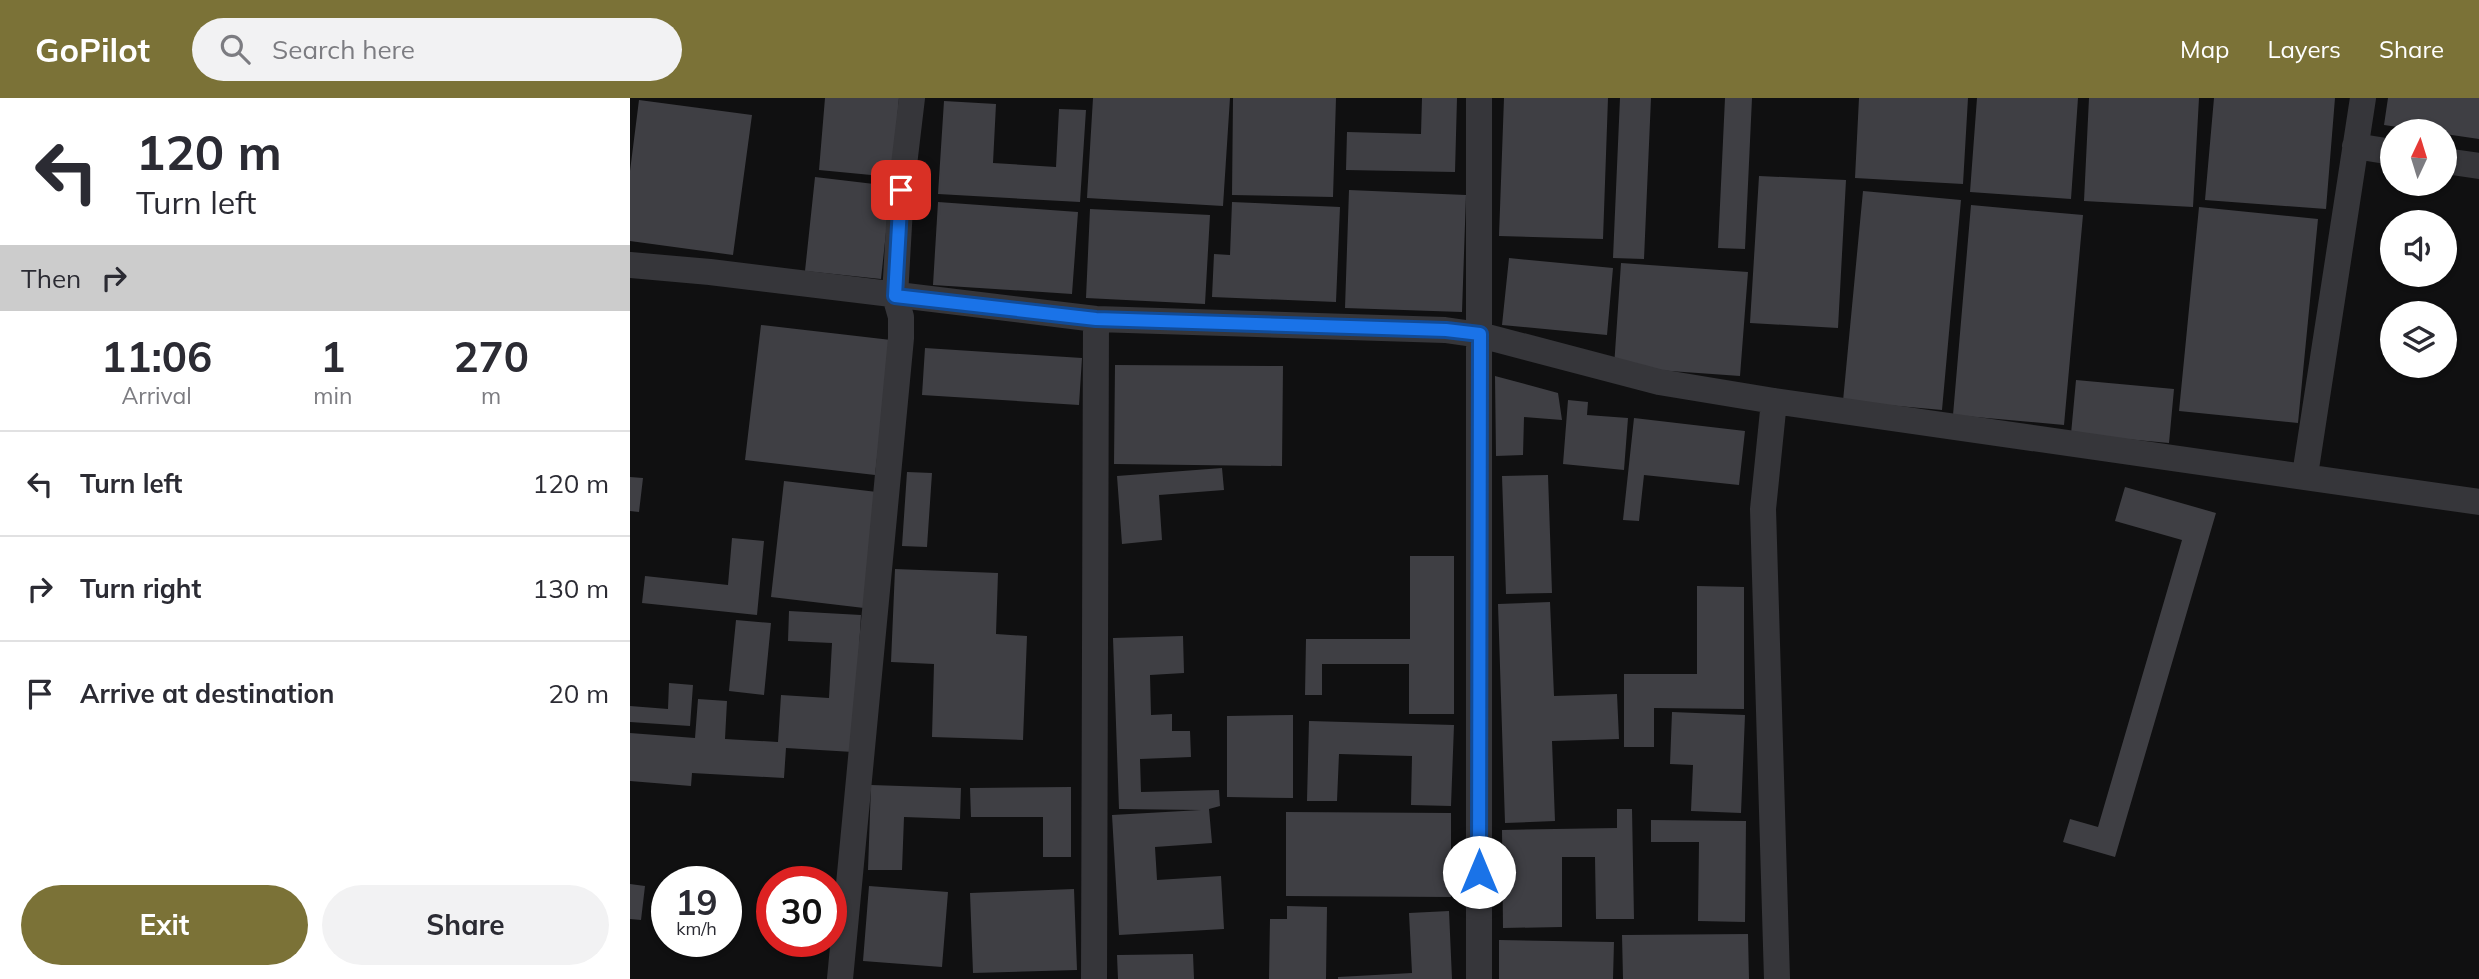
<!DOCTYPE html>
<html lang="en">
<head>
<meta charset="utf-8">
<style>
  body { margin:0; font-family:Mulish,sans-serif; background:#f2f2f3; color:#2b2b33; height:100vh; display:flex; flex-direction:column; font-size:26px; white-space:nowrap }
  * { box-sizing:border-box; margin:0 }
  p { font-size:23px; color:#7c7c81 }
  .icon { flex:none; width:38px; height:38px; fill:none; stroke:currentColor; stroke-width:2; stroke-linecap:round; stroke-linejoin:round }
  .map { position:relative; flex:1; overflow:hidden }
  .panel { display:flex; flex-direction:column; background:#fff; width:630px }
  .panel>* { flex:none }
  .guide { background:#fff; color:#2b2b33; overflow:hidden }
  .needle { width:46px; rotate:4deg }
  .fabs { position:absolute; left:1750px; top:21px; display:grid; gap:14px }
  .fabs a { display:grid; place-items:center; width:77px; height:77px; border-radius:50%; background:#fff; box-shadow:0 2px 5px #0004; font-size:35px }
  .speed { position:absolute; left:21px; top:768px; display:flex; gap:14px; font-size:35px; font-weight:700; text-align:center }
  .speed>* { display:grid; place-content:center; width:91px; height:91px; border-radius:50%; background:#fff; box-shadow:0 2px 5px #0004; line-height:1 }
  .speed small { font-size:18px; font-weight:400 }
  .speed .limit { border:10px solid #d22; background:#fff; color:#111 }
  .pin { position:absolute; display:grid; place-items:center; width:60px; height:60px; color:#fff; margin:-30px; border-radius:14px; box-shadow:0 4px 10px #0006 }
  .me { position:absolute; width:77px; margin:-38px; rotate:0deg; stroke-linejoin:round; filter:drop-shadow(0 0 5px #0008) }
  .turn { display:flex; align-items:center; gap:24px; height:147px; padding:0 21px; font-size:32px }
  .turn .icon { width:91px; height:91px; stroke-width:2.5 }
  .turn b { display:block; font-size:49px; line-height:60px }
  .then { display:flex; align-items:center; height:66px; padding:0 21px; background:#0003; gap:14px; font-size:26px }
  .eta { display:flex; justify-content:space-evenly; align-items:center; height:119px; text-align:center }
  .eta b { font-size:42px; font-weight:700; line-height:49px }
  .action { display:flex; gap:14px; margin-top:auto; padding:14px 21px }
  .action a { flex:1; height:80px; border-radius:42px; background:#7b7237; color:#fff; font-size:28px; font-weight:700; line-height:80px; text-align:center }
  .action a+a { background:#f2f2f3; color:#2b2b33 }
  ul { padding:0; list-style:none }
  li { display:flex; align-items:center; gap:21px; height:105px; padding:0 21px; border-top:2px solid #e1e1e2 }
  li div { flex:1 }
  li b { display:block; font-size:26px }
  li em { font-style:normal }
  header { display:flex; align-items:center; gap:42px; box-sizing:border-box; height:98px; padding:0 35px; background:#7b7237; color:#fff }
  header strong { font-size:33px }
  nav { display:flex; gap:38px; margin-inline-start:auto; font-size:24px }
  .search { width:490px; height:63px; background:#f2f2f3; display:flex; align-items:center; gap:18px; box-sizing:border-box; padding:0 24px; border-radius:38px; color:#7c7c81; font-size:26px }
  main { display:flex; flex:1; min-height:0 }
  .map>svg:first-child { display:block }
</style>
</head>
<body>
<header>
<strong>GoPilot</strong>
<div class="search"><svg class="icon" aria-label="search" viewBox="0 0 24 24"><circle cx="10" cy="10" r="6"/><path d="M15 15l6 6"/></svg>Search here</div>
<nav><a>Map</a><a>Layers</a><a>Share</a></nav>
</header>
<main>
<section class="panel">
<div class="guide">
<div class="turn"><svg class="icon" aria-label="left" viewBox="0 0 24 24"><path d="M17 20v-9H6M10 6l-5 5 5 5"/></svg><div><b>120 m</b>Turn left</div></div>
<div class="then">Then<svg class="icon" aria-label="right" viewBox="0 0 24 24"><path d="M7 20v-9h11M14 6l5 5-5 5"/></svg></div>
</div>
<div class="eta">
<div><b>11:06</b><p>Arrival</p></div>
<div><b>1</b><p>min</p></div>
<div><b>270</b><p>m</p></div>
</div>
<ul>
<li><svg class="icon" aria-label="left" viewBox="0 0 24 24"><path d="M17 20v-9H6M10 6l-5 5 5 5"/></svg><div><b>Turn left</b></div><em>120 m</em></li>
<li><svg class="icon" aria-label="right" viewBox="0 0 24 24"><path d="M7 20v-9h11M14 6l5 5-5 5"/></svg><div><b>Turn right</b></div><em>130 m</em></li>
<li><svg class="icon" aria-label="arrive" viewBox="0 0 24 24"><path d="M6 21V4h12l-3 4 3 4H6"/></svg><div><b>Arrive at destination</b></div><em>20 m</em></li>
</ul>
<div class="action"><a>Exit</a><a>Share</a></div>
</section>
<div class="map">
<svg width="1849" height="881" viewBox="0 0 1849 881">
  <rect width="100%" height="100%" fill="#101011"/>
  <path fill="#3f3f44" d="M195 0H269L262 79 189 72Z
    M463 0H600L593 108 457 100Z
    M603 0H706L703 99 602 97Z
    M792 0H827L825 74 716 72 717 34 791 36Z
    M874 0H978L973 141 869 138Z
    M990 0H1021L1014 161 983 160Z
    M1095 0H1122L1115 151 1088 150Z
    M1229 0H1338L1333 86 1225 80Z
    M1347 0H1448L1441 101 1340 94Z
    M1459 0H1569L1563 109 1454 103Z
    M1584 0H1705L1696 111 1575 102Z
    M1758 0H1849V41L1815 36V33H1796L1754 27Z
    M9 2 122 17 103 157 0 143V73Z
    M314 3 366 6 363 65 426 69 429 11 456 12 450 104 308 96Z
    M1129 78 1216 82 1208 230 1120 225Z
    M185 79 261 88 251 181 175 173Z
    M719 92 836 97 832 214 715 210Z
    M1233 93 1331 102 1312 312 1213 303Z
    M308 104 448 114 442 196 303 187Z
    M602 104 710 109 706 204 582 199 584 156 600 157Z
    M1341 107 1453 117 1434 327 1323 317Z
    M1569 109 1688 121 1668 325 1549 313Z
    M460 111 580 117 575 206 456 200Z
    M879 160 983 170 977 237 872 227Z
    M991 165 1118 174 1110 278 984 269Z
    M131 227 261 242 245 377 115 362Z
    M295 250 452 260 449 307 292 297Z
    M485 267 653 268 652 368 484 366Z
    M865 278 928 295 932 322 894 319 893 357 866 358Z
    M1446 282 1544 291 1539 345 1441 336Z
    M938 302 958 304 957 317 998 320 994 372 933 366Z
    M1004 320 1115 333 1109 387 1014 377 1009 423 993 422Z
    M592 370 594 392 529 397 532 442 492 446 487 378Z
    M277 374 302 375 297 449 272 448Z
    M918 377 922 495 876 496 872 378Z
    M0 379 13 380 9 414 0 413Z
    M154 383 247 394 234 510 141 499Z
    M1495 389 1586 415 1485 759 1433 744 1440 721 1468 729 1552 442 1485 423Z
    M102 440 134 443 127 517 12 505 15 478 98 487Z
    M780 458H824V616H779V566H692V597H675L676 541H780Z
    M265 471 368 475 366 536 397 538 393 642 302 639 304 566 261 564Z
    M1067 488 1114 489V611L1024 610V649H994V576H1067Z
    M920 504 924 598 987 596 989 641 922 643 925 723 875 725 868 506Z
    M159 513 231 517 223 654 156 650 154 680 62 675 61 688 0 683V635L65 640 68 601 97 603 95 641 148 644 151 597 199 600 202 545 158 543Z
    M106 522 141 525 134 597 99 593Z
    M553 538 554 575 520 577 521 617 542 616V633H560L561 659 510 661 511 694 589 692 590 708 579 711 582 745 525 749 527 782 591 778 594 831 489 837 482 717 571 712 489 711 483 540Z
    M39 585 63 587 60 628 0 624V608L38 611Z
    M1042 614 1115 617 1111 715 1061 713 1063 667 1040 666Z
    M663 617V700L597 699V618Z
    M679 623 824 627 821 708 781 707 782 658 709 656 707 703H677Z
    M241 687 331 690 330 721 274 719 272 772H238Z
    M441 689V759H413V719H341L340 690Z
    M987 711H1002L1004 821H966L965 759H932V829L873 830 872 732 987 730Z
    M656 714 821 715V799L656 798Z
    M1021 722 1116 723 1115 824 1068 823 1069 744H1021Z
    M0 786 15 788 11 822 0 821Z
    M239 788 318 794 312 869 233 863Z
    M444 791 447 872 343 875 340 795Z
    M657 808 697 809 696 881H639L640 821H657Z
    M819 813 822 881H708V879L782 875 779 815Z
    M1118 836 1119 881H993L992 837Z
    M869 842 984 844 983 881H869Z
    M563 856 564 881H488L487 857Z"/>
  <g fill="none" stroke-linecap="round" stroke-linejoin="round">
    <path stroke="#36363a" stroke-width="26" d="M1725 48 1762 54
      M1815 63 1849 68
      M0 167 80 174 466 221 815 232 850 237 1029 284 1144 303 1849 404
      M1144 303 1133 411 1147 881
      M1675 377 1733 0
      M210 881 271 240V219L265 198 271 92 282 0
      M464 881 466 221
      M849 881V0"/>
  </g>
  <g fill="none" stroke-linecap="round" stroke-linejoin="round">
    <g stroke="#114b97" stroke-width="18">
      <path id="route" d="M271 92 265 198 466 221 816 232 850 236 849 774"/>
    </g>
    <use href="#route" stroke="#1a73e8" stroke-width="12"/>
  </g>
</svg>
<div class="fabs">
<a><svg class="needle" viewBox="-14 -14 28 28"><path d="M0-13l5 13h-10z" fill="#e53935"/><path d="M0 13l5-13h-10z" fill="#7c7c81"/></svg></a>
<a><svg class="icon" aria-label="sound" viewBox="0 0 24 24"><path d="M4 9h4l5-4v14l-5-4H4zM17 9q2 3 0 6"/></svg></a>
<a><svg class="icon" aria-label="layers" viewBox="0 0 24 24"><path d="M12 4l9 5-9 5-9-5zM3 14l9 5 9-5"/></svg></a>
</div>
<div class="speed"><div>19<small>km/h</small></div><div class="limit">30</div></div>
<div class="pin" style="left:271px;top:92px;background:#d93025"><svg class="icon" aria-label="arrive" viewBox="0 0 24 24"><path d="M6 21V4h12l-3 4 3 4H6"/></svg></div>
<svg class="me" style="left:849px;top:774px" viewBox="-20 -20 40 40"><circle r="19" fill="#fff"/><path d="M0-13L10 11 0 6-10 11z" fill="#1a73e8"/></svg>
</div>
</main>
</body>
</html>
